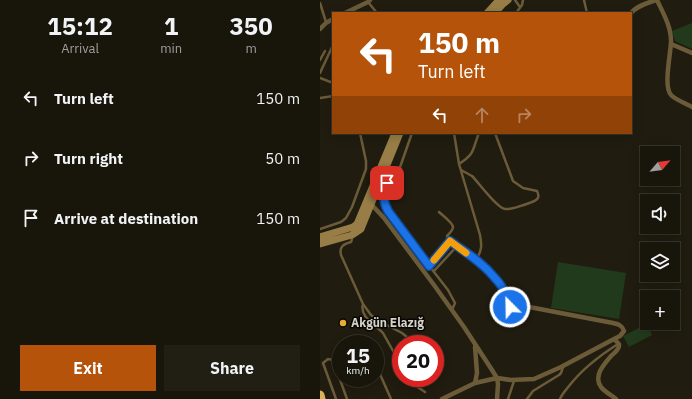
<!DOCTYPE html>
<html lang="en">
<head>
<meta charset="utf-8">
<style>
  body { margin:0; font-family:"IBM Plex Sans",sans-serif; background:#211e14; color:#f1f3f6; height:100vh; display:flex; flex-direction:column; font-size:15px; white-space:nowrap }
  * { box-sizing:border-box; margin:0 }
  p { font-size:13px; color:#9f9f9d }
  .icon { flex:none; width:22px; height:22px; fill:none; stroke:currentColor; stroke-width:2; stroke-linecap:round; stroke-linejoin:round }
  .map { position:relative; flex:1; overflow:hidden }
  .drawer { display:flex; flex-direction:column; background:#18150b; width:320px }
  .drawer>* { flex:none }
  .hud { position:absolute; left:12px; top:12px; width:300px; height:122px; border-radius:0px; box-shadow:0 2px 10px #0003,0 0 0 1px #36342c; background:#b45309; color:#fff; overflow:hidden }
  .needle { width:26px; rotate:62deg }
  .buttons { position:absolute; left:320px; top:146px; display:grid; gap:8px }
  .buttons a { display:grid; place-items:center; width:40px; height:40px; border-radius:0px; background:#18150b; box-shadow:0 2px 10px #0003,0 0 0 1px #36342c; font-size:20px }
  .speed { position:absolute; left:12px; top:335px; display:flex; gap:8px; font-size:20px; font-weight:700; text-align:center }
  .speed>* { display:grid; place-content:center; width:52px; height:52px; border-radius:50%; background:#18150b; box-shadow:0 2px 10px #0003,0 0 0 1px #36342c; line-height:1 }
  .speed small { font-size:10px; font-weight:400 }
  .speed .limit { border:6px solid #d22; background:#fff; color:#111 }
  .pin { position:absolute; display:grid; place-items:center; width:34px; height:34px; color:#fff; margin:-17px; border-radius:8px; box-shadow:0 2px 6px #0006 }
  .me { position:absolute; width:44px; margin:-22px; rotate:337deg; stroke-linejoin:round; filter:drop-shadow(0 0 3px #0008) }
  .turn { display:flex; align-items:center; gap:14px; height:84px; padding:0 20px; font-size:18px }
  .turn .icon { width:52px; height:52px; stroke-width:2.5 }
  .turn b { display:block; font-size:28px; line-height:34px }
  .lanes { display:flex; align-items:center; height:38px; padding:0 20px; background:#0003; justify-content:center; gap:20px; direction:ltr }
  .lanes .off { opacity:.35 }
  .eta { display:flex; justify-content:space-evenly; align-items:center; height:68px; text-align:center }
  .eta b { font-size:24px; font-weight:800; line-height:28px }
  .action { display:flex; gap:8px; margin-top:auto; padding:8px 20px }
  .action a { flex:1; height:46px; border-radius:0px; background:#b45309; color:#fff; font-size:16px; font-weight:800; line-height:46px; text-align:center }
  .action a+a { background:#211e14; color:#f1f3f6 }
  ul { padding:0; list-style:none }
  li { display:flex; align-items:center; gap:12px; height:60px; padding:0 20px }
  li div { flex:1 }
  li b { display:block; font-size:15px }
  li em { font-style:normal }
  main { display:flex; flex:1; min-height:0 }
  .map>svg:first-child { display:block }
</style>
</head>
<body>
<main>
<section class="drawer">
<div class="eta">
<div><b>15:12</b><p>Arrival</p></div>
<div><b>1</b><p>min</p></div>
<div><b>350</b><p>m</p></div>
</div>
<ul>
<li><svg class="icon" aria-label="left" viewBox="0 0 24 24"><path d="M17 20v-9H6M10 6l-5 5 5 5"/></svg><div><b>Turn left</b></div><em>150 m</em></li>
<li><svg class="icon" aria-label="right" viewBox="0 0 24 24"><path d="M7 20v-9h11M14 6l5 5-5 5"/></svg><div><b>Turn right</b></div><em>50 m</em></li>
<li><svg class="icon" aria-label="arrive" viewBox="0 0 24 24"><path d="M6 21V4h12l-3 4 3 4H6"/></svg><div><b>Arrive at destination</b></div><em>150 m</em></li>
</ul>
<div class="action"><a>Exit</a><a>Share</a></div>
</section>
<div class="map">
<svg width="372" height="399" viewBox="0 0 372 399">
  <rect width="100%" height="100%" fill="#201c0f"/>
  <path fill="#223a1c" d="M372 23V49L355 41 352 31Z
    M238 262 306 273 299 319 231 308Z
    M327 324 332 335 309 347 303 336Z"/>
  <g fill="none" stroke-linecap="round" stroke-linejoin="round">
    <path stroke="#6b5b39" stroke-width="2.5" d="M195 0 200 7
      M264 0 267 13
      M48 2 57 13
      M0 3 6 22
      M196 13 202 5 203 0
      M0 60 5 51
      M0 73 13 45
      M0 78 13 83
      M0 98 13 96
      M92 133 78 173C75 177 71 177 69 181 61 191 64 205 69 214L128 290 135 303 132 310
      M134 133 139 164 160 235C162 246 162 250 156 260
      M139 164C156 153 152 150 159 133
      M141 170C145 172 148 174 152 176 159 183 177 208 185 209 190 210 207 204 212 202 218 200 220 197 217 191L203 188 193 181 175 133
      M119 212C122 215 133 223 133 227 133 230 129 234 127 236L128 239C146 254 171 266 182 288 185 293 185 300 188 306 192 309 198 306 204 306
      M0 229 21 222 26 218 32 207 46 169V161L40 133
      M31 237 32 239 31 242C24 244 19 246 21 255L43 304 51 315 61 322 82 333 93 342
      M109 266 130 241
      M114 271 137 246
      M43 304C39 317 56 325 63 333L81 365
      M44 339 47 344
      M55 363 71 399
      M90 378 96 386 105 392
      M16 399 3 363 8 359 13 360 27 399
      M188 399 194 381
      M207 399 213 391 239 375 241 373 243 367
      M240 399C242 394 246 390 249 386 263 368 279 356 298 344"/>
    <path stroke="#6b5b39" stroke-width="4.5" d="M337 0C343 13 351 26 351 41 351 53 343 86 351 95 354 99 367 104 372 107
      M25 13 48 2 50 0
      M311 13C317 6 327 3 336 0
      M0 29 6 23 13 19
      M351 44 372 53
      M51 204 64 218 114 285 144 327 172 370 177 378 178 384 177 399
      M294 339 299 344V346C298 351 294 353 291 356 284 364 273 376 281 387 285 392 291 395 296 399
      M155 383 157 373 155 347
      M122 399 155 383 177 378 191 380 214 379 241 367 294 339 300 336 304 331C302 325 298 324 293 323L204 306"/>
    <path stroke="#987e46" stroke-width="7" d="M167 13 179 0
      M175 13 183 4 188 0
      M0 237 33 227 37 224 75 133
      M0 244 32 235 41 229 80 133"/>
    <path stroke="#dbb357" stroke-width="9" d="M0 395 1 399"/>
  </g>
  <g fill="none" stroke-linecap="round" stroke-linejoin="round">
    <g stroke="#114b97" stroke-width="10">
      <path id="route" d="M67 183C63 192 63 202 68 211L109 266 130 241C145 252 162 262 174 277 177 280 180 284 182 287 185 294 184 303 190 307"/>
    </g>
    <use href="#route" stroke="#1a73e8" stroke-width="7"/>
    <path stroke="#f59e0b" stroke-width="7" d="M114 260 130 241 146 253"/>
  </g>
  <circle fill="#e6ad36" stroke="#080703" stroke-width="1.5" cx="23" cy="323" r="4"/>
  <g text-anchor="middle" stroke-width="3" stroke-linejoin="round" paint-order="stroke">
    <g font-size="12" font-weight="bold" fill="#d4d2c9" stroke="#080703" text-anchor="start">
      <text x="31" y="327">Akgün Elazığ</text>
    </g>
  </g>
</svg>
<div class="buttons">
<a><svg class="needle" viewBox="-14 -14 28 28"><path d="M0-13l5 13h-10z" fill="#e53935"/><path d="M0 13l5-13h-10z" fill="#9f9f9d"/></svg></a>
<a><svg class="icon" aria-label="sound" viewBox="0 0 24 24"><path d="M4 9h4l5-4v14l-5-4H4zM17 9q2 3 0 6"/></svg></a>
<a><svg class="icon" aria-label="layers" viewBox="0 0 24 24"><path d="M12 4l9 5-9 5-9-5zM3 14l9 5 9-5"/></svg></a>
<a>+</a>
</div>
<div class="speed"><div>15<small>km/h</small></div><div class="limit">20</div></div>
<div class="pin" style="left:67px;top:183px;background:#d93025"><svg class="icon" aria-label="arrive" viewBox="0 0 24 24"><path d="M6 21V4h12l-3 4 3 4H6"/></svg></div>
<svg class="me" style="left:190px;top:307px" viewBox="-20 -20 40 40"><circle r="17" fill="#1a73e8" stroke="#fff" stroke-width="3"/><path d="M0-11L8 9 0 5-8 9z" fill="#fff"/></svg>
<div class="hud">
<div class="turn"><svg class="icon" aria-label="left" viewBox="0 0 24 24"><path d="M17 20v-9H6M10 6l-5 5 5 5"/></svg><div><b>150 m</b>Turn left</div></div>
<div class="lanes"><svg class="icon" aria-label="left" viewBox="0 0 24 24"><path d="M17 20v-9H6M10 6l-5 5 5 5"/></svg><svg class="icon off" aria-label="ahead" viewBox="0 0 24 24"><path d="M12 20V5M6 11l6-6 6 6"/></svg><svg class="icon off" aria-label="right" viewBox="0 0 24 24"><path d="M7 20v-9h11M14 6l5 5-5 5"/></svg></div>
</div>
</div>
</main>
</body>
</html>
